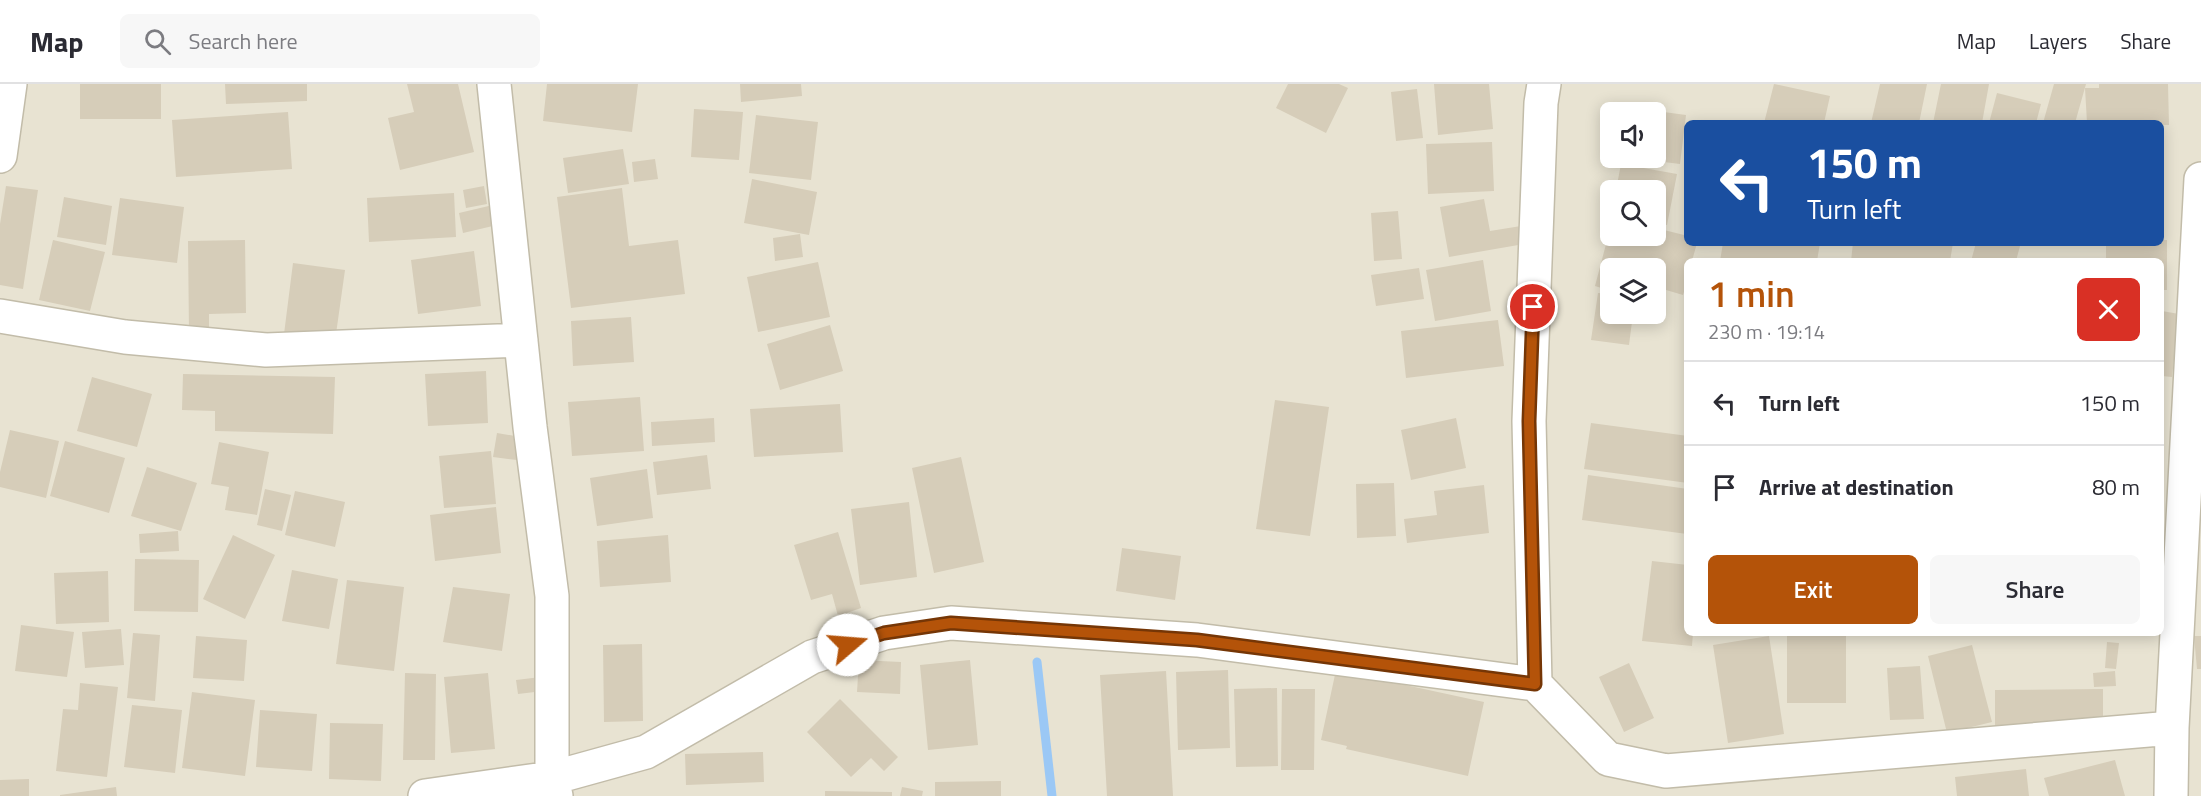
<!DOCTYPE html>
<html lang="en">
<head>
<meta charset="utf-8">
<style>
  body { margin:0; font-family:"Titillium Web",sans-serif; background:#f7f7f7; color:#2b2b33; height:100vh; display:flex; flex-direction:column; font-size:22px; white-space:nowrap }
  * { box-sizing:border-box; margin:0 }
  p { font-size:20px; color:#7c7c81 }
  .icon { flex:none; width:33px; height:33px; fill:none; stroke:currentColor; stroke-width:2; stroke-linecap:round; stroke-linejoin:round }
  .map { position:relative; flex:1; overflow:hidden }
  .details { position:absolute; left:1684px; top:174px; width:480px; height:378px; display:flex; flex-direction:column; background:#fff; border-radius:9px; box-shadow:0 3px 15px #0003 }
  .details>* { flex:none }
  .hud { position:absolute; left:1684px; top:36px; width:480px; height:126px; border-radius:9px; box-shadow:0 3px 15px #0003; background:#1a4fa0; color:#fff; overflow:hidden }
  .fabs { position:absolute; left:1600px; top:18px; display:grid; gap:12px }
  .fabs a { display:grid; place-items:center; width:66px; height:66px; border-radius:9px; background:#fff; box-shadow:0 3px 15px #0003; font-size:30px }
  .pin { position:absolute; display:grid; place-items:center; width:51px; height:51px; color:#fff; margin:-26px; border:3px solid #fff; border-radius:50%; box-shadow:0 2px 6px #0007 }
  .me { position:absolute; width:66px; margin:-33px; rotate:72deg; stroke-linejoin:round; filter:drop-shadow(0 0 4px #0008) }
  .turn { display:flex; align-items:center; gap:21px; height:126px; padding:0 24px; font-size:27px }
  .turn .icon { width:78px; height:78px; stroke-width:2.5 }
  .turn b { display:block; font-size:42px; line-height:51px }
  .round { display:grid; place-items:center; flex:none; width:63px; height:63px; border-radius:9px; background:#f7f7f7 }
  .headline { display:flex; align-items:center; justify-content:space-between; height:102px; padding:0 24px }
  h1 { font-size:36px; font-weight:600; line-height:45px; color:#b45309 }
  .action { display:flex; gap:12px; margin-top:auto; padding:12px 24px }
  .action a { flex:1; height:69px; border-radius:9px; background:#b45309; color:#fff; font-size:24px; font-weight:600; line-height:69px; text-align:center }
  .action a+a { background:#f7f7f7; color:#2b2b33 }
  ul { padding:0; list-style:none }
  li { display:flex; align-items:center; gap:18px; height:84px; padding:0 24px; border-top:2px solid #e1e1e2 }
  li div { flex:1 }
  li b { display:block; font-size:22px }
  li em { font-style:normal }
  header { display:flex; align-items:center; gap:36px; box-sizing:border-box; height:84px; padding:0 30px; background:#fff; border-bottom:2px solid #e1e1e2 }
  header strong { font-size:28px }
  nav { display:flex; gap:33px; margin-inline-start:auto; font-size:21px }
  .search { width:420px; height:54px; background:#f7f7f7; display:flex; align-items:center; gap:15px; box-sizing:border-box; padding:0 21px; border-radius:9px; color:#7c7c81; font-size:22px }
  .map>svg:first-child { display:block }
</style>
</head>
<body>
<header>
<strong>Map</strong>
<div class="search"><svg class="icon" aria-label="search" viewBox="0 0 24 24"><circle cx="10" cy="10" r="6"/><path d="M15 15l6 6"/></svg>Search here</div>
<nav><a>Map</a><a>Layers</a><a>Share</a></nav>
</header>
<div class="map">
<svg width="2201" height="712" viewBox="0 0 2201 712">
  <rect width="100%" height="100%" fill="#f3f0e4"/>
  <path fill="#e8e3d2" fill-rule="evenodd" d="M0 0H2201V712H0ZM1611 28H1656V74H1611ZM1688 39H2162V159H1688ZM1611 106H1656V152H1611ZM1688 177H2162V549H1688ZM1611 184H1656V230H1611Z"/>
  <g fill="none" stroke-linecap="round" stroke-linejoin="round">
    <path stroke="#9bc8f5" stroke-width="9" d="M1037 578 1052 712"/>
  </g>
  <path fill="#d6cdb9" d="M80 0H161V35H80Z
    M225 0H307V17L226 20Z
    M407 0H458L474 68 400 86 388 34 414 28Z
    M547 0H638L632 48 543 37Z
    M740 0H801L802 12 741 18Z
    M1288 0H1339L1348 4 1326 49 1276 24Z
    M1434 0H1489L1493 45 1438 51Z
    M1774 0 1830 12 1824 39H1764Z
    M1880 0H1927L1919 39H1871Z
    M1941 0H1989L1982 39H1933Z
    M2054 0H2086L2075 39H2043Z
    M2099 0H2168L2169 41 2087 39 2085 4H2099Z
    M1417 5 1423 54 1396 57 1391 8Z
    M1997 9 2041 20 2036 39H1989Z
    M1634 24 1686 31 1680 80 1640 75 1656 74V28H1634Z
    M694 25 743 28 739 76 691 73Z
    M288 28 292 85 176 93 172 36Z
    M756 31 818 38 811 96 749 89Z
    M1492 58 1494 107 1428 110 1426 60Z
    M623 65 629 100 568 109 563 74Z
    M655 75 658 95 634 98 632 78Z
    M1621 80 1677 90 1667 141 1656 139V106H1616Z
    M752 95 817 108 809 151 744 139Z
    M6 102 38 106 23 205 0 201V140Z
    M484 102 487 120 466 124 463 106Z
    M622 104 629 162 678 156 685 210 571 224 557 113Z
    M454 109 456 153 369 158 367 114Z
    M64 113 112 122 106 161 57 153Z
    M120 114 184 123 177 179 112 171Z
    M1484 115 1490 147 1521 142 1524 160 1449 173 1440 123Z
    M493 121 497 141 463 149 459 129Z
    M1398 127 1402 175 1374 177 1371 129Z
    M1656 144 1688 152V159H1697L1692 177H1688V195L1683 211 1656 203V184H1611V207L1595 202 1610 145 1611 152H1656Z
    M800 150 803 173 775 177 773 154Z
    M53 156 105 168 90 227 39 216Z
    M245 156 246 229 209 230V249H189L188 157Z
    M2162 156H2167V206H2162V177H2106V159H2162Z
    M1723 159 1784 162V159H1820L1817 177H1720Z
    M1853 159H1953L1950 177H1851Z
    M1976 159H2006L2020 162 2016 177H1971Z
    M474 167 481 222 418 230 411 176Z
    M1483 176 1491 227 1435 237 1426 186Z
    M818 178 830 233 758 248 747 193Z
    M293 179 345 186 335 257 284 250Z
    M1419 184 1424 215 1376 222 1371 191Z
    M1598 209 1611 210V230H1633L1629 261 1591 256Z
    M2162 227 2179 230 2172 293 2162 292Z
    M631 233 634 278 573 282 571 237Z
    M1498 236 1504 282 1406 294 1401 247Z
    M830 241 843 287 780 306 767 260Z
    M486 287 488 339 428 342 425 290Z
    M183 290 335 293 333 350 215 347V327L182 326Z
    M92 293 152 310 137 363 77 347Z
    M640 313 644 367 572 372 568 318Z
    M1275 316 1329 323 1310 452 1256 445Z
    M840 320 843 368 754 373 750 325Z
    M714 334 715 358 652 362 651 338Z
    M1456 334 1466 384 1411 396 1401 346Z
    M1591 339 1688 352V399L1584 385Z
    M10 346 59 357 46 414 0 403V388Z
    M497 349 521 353 517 376 493 373Z
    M65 357 125 374 109 429 50 412Z
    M219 358 269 368 257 431 225 426 229 403 211 400Z
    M491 367 496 420 444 424 439 372Z
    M707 371 711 405 657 411 653 378Z
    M961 373 984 478 934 489 912 384Z
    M147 383 197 399 181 447 131 432Z
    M647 385 653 434 597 442 590 394Z
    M1588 391 1688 405 1687 450 1582 436Z
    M1394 399 1396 452 1357 454 1356 400Z
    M1484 401 1489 449 1407 459 1404 435 1437 431 1434 407Z
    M265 405 291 411 282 447 257 441Z
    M295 407 345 418 335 463 285 451Z
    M909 418 917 493 860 501 851 425Z
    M496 423 501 469 435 477 430 431Z
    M178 447 179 467 140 469 139 450Z
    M838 448 861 524 838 532 832 510 811 516 794 461Z
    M233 451 275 471 245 535 203 515Z
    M668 451 671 498 600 503 597 457Z
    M1122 464 1181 472 1175 516 1116 507Z
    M135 475 199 476 198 528 134 527Z
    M1652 477 1688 481V549H1693L1692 562 1642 557Z
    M292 486 338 495 329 545 282 537Z
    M108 487 109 538 56 540 54 489Z
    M347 496 404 503 394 587 336 580Z
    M453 503 510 510 502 567 443 558Z
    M21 541 74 548 67 593 15 587Z
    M121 545 124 581 85 584 82 548Z
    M133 549 160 551 155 617 127 614Z
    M1787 549H1846V619H1787Z
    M196 552 247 556 244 597 193 594Z
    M1769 552 1784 650 1728 659 1713 561Z
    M2194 552H2201V585H2197Z
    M2107 558 2119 559 2116 585 2105 584Z
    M642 560 643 637 604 638 603 561Z
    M1972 561 1992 638 1947 649 1928 572Z
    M859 576 901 578 900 610 857 608Z
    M970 576 978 661 928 666 920 581Z
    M1629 579 1654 634 1624 648 1599 593Z
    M1920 582 1924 635 1890 636 1887 584Z
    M1228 586 1230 664 1178 666 1176 588Z
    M1336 586 1484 618 1468 692 1346 665 1347 662 1321 656Z
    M1166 587 1173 712H1107L1100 591Z
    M2115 587 2116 602 2094 603 2093 589Z
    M405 589 436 590 435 676H403Z
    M488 589 495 665 451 669 444 593Z
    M541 593 543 607 518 610 516 596Z
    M80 599 118 603 107 693 56 687 63 625 78 626Z
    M1277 604 1278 682 1236 683 1234 605Z
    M1282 605H1315L1314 686H1281Z
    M2103 605V641L1995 642V606Z
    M192 608 255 616 245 692 182 684Z
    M840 615 898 673 884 687 871 674 851 693 807 648Z
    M132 621 182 626 175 689 124 683Z
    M260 626 317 630 312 687 256 683Z
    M330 639 383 640 381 697 329 695Z
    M763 668 764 698 686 701 685 670Z
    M2115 676 2125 712H2049L2044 694Z
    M2026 685 2029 712H1957L1955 693Z
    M29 695V712H0V696Z
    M1001 697V712H935V698Z
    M116 703 117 712H60V711Z
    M902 703 923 707 922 712H900Z
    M825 707 892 708V712H825Z"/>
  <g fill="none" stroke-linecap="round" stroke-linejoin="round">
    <g stroke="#c2bca9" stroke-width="36">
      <path id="minor" d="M494 0 530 343 552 512V694L556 712
        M1544 0 1541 19 1529 337 1535 600 1608 675 1666 687 2172 644
        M0 72 10 0
        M0 232 125 253 266 266 521 256
        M425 712 552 694 646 668 812 573 884 549 951 539 1197 556 1535 600
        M2171 712 2172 644 2201 95"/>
    </g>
    <use href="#minor" stroke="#fff" stroke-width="33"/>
  </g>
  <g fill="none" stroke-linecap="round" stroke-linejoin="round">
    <g stroke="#753606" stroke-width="15">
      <path id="route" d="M848 561 884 549 951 539 1197 556 1535 600 1529 337 1533 223"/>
    </g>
    <use href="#route" stroke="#b45309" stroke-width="10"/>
  </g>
</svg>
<div class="fabs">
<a><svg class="icon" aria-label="sound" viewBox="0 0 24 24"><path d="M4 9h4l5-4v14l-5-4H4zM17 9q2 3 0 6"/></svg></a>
<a><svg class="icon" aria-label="search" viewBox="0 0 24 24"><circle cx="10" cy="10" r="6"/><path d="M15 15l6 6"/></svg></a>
<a><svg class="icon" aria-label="layers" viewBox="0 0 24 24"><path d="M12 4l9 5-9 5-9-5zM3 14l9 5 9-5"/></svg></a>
</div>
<div class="pin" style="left:1533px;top:223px;background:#d93025"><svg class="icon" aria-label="arrive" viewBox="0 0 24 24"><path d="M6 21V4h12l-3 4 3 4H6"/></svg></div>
<svg class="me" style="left:848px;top:561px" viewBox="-20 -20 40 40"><circle r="19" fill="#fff"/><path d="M0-13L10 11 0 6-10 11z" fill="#b45309"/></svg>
<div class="hud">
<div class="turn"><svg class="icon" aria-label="left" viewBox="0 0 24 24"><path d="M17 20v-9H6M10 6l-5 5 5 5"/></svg><div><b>150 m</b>Turn left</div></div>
</div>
<section class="details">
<div class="headline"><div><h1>1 min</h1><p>230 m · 19:14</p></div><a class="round" style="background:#d93025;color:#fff"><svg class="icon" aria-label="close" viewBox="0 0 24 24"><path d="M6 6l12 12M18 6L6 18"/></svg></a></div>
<ul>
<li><svg class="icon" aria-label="left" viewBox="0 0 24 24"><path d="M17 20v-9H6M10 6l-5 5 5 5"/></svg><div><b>Turn left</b></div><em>150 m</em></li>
<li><svg class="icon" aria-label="arrive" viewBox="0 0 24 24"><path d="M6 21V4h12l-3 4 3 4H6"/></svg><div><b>Arrive at destination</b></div><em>80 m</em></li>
</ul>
<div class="action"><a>Exit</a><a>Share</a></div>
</section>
</div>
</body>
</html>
